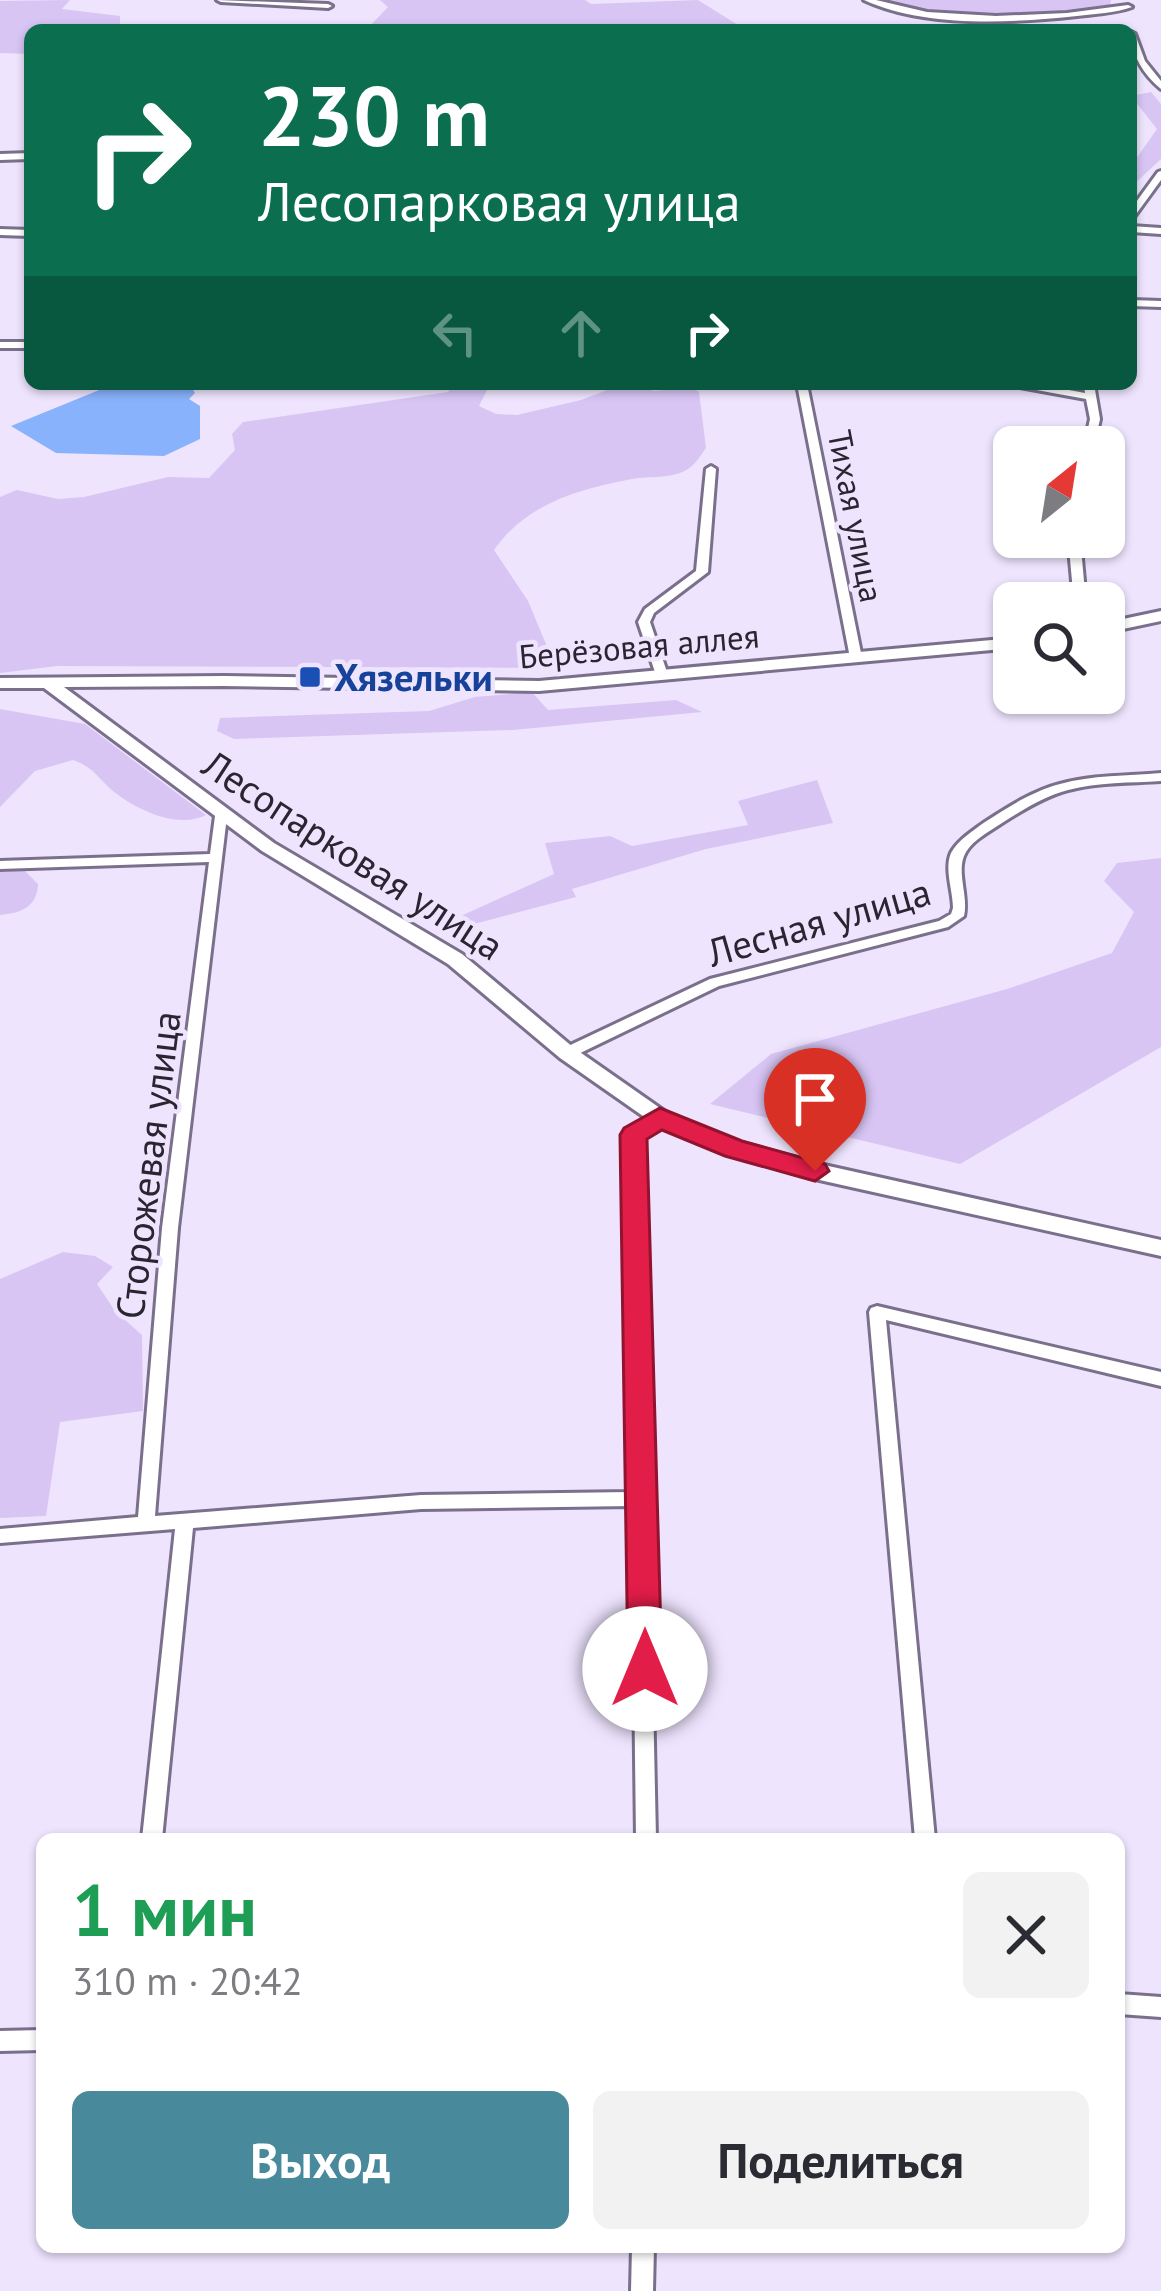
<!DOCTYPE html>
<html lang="ru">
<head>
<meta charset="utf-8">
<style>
  body { margin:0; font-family:"PT Sans",sans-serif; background:#f2f2f3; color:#2b2b33; height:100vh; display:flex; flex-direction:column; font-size:45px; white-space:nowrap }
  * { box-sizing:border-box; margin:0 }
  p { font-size:39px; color:#7c7c81 }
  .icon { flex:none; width:66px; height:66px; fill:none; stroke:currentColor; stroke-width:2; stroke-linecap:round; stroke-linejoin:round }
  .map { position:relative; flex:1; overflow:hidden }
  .sheet { position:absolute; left:36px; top:1833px; width:1089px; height:420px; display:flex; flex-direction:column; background:#fff; border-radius:18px; box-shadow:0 3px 9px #0004 }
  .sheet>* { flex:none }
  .banner { position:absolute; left:24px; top:24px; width:1113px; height:366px; border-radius:18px; box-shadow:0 3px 9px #0004; background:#0b6e4f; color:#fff; overflow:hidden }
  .needle { width:78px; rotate:30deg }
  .buttons { position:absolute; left:993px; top:426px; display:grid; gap:24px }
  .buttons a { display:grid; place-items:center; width:132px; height:132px; border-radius:18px; background:#fff; box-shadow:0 3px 9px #0004; font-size:60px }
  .pin { position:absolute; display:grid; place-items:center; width:102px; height:102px; color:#fff; margin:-123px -51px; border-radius:50% 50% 50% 0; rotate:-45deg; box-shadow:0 0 12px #0007 }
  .pin .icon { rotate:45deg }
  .me { position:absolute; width:132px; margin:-66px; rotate:0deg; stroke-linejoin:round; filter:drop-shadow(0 0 9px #0008) }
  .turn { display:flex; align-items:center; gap:42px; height:252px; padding:0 36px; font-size:54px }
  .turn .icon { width:156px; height:156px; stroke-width:2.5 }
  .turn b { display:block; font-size:84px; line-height:102px }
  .lanes { display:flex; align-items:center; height:114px; padding:0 36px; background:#0003; justify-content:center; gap:60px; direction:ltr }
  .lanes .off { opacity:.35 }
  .round { display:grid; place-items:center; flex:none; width:126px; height:126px; border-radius:18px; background:#f2f2f3 }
  .overview { display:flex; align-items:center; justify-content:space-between; height:204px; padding:0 36px }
  h1 { font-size:72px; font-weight:700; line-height:90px; color:#1e9e55 }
  .cta { display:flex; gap:24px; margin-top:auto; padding:24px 36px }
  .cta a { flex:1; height:138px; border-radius:18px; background:#48899b; color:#fff; font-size:48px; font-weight:700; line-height:138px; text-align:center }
  .cta a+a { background:#f2f2f3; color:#2b2b33 }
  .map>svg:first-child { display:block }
</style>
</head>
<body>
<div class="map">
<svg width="1161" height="2291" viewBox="0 0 1161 2291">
  <rect width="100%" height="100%" fill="#eee4fe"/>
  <path fill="#d8c5f4" d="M70 0 62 9 120 16V30H30V54L0 53V1Z
    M380 0H585L591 4 698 0 746 30H366L388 7Z
    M871 0H1111L1110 6C1031 25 950 17 871 0Z
    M1151 92 1161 104V159L1131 187V166L1157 129 1131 96Z
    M454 384H490L479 406 496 414 517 415 581 400 623 384 655 391 691 387 699 392 706 448C700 456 696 464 688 469 672 479 650 476 632 479 578 489 526 504 494 550L528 601 556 668 57 666 0 673V497L17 490 58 499 84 497 168 477 209 478 235 450 232 434 243 422 448 392Z
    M532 692 548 710 676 700 702 712 513 730 234 739 217 731 220 718 429 711 475 697Z
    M0 709 85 724 206 815C179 829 139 811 117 794 100 782 96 768 73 760L35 771 0 807Z
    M817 780 833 823 706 849 572 889 576 897 470 925 463 915 554 874 545 843 610 836 632 846 748 825 738 801Z
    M1161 858V1047L960 1164 710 1104 771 1054 1007 989 1112 953 1134 912 1104 881 1117 863Z
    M24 870 38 884C37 908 20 913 0 915V872Z
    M63 1252 95 1256 113 1267 97 1284 115 1311 142 1335 143 1411 60 1422 46 1516 0 1518V1279Z"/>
  <path fill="#89b2fc" d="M114 384 192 388 195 393 189 399 200 406V439L164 456 56 453 11 426Z"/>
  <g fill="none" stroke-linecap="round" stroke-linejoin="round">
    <g stroke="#7b708c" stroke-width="6">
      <path id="street" d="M217 0 328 4 332 6 328 8 221 2Z
        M864 0H876L927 12 996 16 1067 13 1128 5 1132 7C1115 13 1095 14 1077 16 1012 23 924 28 864 0Z
        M1131 32 1135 34 1145 61 1161 81V89C1144 75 1131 55 1131 32Z
        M30 153V159L0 160V154Z
        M1161 171V180L1134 217 1131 218V209L1158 172Z
        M1131 226 1161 228V234L1131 232Z
        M0 229 30 230V236L0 235Z
        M1131 300 1161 301V307L1131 306Z
        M0 342H30V348H0Z
        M797 384H807L862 658 856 662 850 658Z
        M1015 384H1037L1085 393 1084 384H1094L1100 419 1094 447H1084L1090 419 1086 399 1020 387Z
        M711 466 716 469 708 572 654 613 650 622 668 675 662 679 656 675 638 622 645 609 696 571 706 469Z
        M1068 537H1080L1086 603H1074Z
        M1161 773V781C1130 783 1098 782 1068 790 1045 796 1022 810 1002 823 990 831 973 840 966 852 955 870 969 896 964 916L948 927 719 986 572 1057H562L560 1053 562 1049 710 979 939 921 951 914 953 908C953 891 944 869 951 853 958 840 974 830 985 822 1008 807 1033 791 1060 784 1092 775 1127 776 1161 773Z
        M221 812 227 816 178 1228 155 1516 421 1495 631 1492 627 1135 655 1114H665L667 1118 665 1122 642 1137 649 1493 653 1499 649 1505 656 1839H636L632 1506 421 1509 193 1528 162 1839H142L175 1529 0 1543V1529L138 1517 162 1228 209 862 0 869V861L210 854 215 816Z
        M877 1306 1161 1372V1386L886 1320 935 1839H915L869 1312 871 1308Z
        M1119 1994 1161 1997V2017L1119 2014Z
        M42 2030V2050L0 2051V2031Z
        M632 2247H654L653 2291H631Z"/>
    </g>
    <g stroke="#7b708c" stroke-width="6">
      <path id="secondary" d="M1161 611V621L1104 633V623Z
        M1014 638V648L539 691 224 686 64 687 274 843 462 954 574 1048 667 1113 741 1143 815 1163 1161 1240V1256L815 1179 728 1154 653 1123 560 1058 448 964 262 851 44 688H0V678L224 676 539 681Z"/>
    </g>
    <use href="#street" fill="#fff" fill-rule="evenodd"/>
    <use href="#secondary" fill="#fff" fill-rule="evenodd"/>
  </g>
  <path fill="#e11d48" stroke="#92132f" stroke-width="3" d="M660 1108 742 1141 825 1164 829 1171 815 1181 725 1156 662 1130 647 1139 662 1669 657 1679 645 1684 633 1679 628 1669 620 1135 624 1128Z"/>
  <rect fill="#1a4fb4" stroke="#eee4fe" stroke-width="4.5" x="298" y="665" width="24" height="24" rx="6"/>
  <g text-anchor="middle" stroke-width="9" stroke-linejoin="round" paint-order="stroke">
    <g font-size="33" fill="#2a2531" stroke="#eee4fe">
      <text transform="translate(856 516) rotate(79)" y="12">Тихая улица</text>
      <text transform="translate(639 646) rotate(-5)" y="12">Берёзовая аллея</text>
    </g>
    <g font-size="39" font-weight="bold" fill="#164399" stroke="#eee4fe" text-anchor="start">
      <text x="334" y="691">Хязельки</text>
    </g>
    <g font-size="39" fill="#2a2531" stroke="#eee4fe">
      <text transform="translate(353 855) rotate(33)" y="14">Лесопарковая улица</text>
      <text transform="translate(819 922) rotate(-16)" y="14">Лесная улица</text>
      <text transform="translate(148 1165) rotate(-83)" y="14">Сторожевая улица</text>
    </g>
  </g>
</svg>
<div class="buttons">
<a><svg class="needle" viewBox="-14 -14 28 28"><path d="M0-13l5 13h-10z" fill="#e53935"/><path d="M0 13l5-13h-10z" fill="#7c7c81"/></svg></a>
<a><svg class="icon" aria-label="search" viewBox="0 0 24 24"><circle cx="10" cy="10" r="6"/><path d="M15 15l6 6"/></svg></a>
</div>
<div class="pin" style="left:815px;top:1171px;background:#d93025"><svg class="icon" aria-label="arrive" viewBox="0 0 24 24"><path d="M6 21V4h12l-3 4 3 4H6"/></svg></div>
<svg class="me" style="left:645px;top:1669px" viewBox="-20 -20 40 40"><circle r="19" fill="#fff"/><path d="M0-13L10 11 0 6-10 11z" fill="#e11d48"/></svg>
<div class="banner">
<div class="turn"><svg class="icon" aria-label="right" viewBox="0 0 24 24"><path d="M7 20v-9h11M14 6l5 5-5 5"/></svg><div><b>230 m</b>Лесопарковая улица</div></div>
<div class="lanes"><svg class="icon off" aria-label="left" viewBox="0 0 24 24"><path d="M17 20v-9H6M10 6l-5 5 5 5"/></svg><svg class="icon off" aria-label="ahead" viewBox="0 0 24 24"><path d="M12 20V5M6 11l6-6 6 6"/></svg><svg class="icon" aria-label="right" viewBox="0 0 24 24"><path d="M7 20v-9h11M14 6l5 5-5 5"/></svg></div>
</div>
<section class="sheet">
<div class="overview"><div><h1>1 мин</h1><p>310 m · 20:42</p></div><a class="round"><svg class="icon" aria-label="close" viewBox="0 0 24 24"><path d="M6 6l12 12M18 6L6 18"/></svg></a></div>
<div class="cta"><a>Выход</a><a>Поделиться</a></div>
</section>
</div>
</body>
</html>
